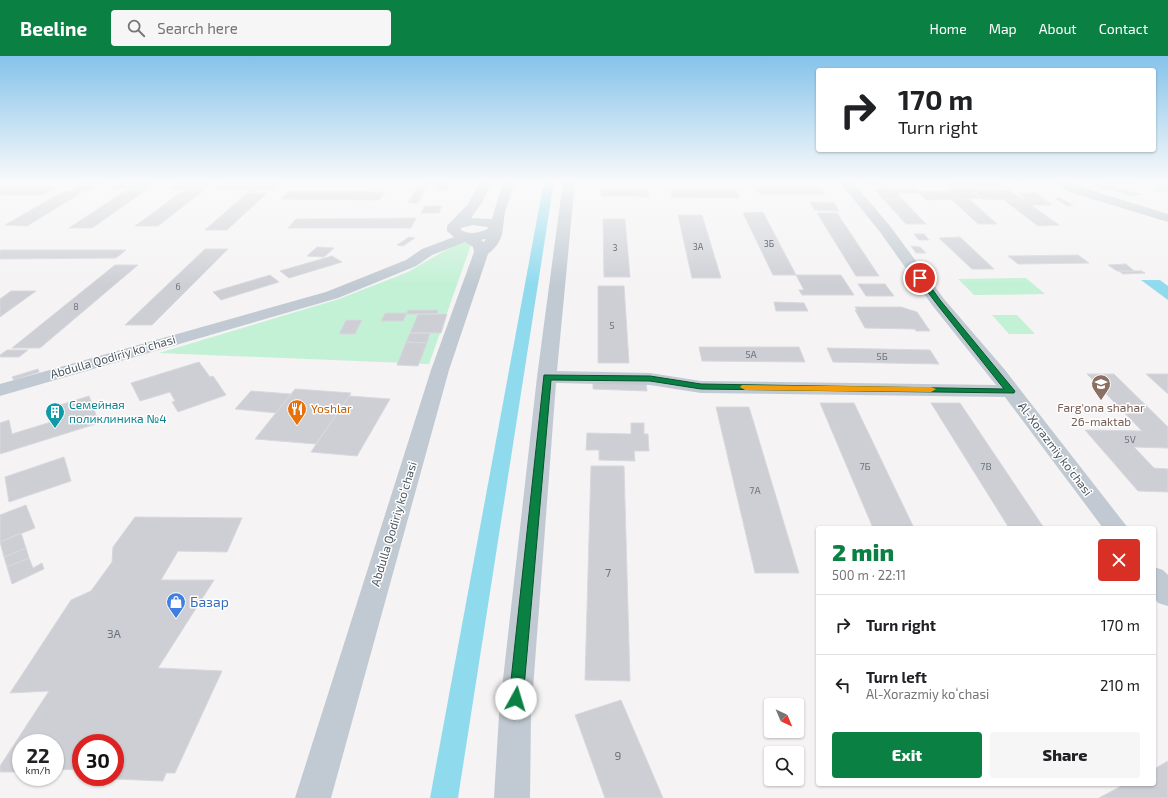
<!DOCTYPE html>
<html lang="en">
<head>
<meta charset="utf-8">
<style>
  body { margin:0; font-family:"Exo 2",sans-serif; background:#f6f6f6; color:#202124; height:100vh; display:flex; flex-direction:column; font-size:15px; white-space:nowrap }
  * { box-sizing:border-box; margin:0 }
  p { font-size:13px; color:#757577 }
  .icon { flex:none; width:22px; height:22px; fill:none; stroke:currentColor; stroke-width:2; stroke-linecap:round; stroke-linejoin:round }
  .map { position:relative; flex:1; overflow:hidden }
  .drawer { position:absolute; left:816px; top:470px; width:340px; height:260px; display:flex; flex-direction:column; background:#fff; border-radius:4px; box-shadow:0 1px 3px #0004 }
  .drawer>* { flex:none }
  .banner { position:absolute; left:816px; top:12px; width:340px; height:84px; border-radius:4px; box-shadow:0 1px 3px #0004; background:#fff; color:#202124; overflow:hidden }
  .needle { width:26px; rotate:136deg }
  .fabs { position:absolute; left:764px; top:642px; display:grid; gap:8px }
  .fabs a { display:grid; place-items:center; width:40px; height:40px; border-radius:4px; background:#fff; box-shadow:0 1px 3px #0004; font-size:20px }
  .speed { position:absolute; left:12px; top:678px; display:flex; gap:8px; font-size:20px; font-weight:700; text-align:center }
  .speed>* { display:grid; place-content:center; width:52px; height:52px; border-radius:50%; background:#fff; box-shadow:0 1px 3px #0004; line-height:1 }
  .speed small { font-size:10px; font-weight:400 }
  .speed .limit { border:6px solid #d22; background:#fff; color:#111 }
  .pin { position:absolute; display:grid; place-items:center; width:34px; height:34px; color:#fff; margin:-17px; border:2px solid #fff; border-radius:50%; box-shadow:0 1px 4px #0007 }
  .me { position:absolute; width:44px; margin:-22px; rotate:6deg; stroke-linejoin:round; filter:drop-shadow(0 0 3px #0008) }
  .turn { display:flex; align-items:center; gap:14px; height:84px; padding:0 16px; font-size:18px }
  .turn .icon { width:52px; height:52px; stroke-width:2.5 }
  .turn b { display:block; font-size:28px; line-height:34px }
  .round { display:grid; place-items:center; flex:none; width:42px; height:42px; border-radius:4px; background:#f6f6f6 }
  .headline { display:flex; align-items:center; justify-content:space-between; height:68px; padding:0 16px }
  h1 { font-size:24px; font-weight:800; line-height:30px; color:#0b8043 }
  .primary-button { display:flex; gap:8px; margin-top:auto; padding:8px 16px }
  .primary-button a { flex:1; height:46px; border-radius:4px; background:#0b8043; color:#fff; font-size:16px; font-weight:800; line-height:46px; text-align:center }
  .primary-button a+a { background:#f6f6f6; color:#202124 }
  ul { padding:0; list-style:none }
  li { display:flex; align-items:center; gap:12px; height:60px; padding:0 16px; border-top:1px solid #e0e0e0 }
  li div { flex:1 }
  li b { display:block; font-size:15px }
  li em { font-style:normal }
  header { display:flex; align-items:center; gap:24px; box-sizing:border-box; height:56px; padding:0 20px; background:#0b8043; color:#fff }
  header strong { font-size:19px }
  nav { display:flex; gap:22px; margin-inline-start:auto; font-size:14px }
  .search { width:280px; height:36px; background:#f6f6f6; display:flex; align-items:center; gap:10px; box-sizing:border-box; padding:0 14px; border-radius:4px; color:#757577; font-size:15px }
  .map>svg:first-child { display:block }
</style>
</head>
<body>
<header>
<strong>Beeline</strong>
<div class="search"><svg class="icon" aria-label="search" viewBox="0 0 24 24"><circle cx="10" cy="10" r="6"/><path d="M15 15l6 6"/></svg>Search here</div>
<nav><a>Home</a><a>Map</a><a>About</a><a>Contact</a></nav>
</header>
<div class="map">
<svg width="1168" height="742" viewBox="0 0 1168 742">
  <rect width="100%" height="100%" fill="#f5f3f3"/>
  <path fill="#c3f1d5" d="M466 186 471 189 429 308 159 297 339 243 408 216 456 188Z
    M1026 222 1045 238 974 239 958 223Z
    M992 259H1017L1035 278H1009Z"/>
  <path fill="#90daee" d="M1141 224H1160L1168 230V244Z"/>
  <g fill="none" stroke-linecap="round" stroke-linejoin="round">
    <path fill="#90daee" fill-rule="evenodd" d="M544 125H554L458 742H430Z"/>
  </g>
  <path fill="#cdcfd5" stroke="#d7d9de" d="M87 125H106L91 134H72Z
    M449 125 447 134H437L439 129H420L421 126Z
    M862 125H879L883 130H866Z
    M945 125H960L965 129H950Z
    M962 125H999L1006 131H974L972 129H966Z
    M1104 125H1130L1134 128H1107Z
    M179 126H212L204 133H170Z
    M121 127H154L143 135H132L135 132H112Z
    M222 127H283L276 133H259L256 136H247L250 133H214Z
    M1099 127 1113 133 1106 134 1093 128Z
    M1099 127 1110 128 1118 133 1125 134 1117 135Z
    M1155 128H1168V136L1154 135 1150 134H1161Z
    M756 131H819L825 138H760Z
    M0 132H54L42 139H0Z
    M417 132H426L418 147H408Z
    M875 133H916L919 137H897L902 143H883Z
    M948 133H970L980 142 959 143Z
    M970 133 1009 134 1024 144 982 143Z
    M184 134H204L158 170H135Z
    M601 134H648L649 141 601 140Z
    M671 134H737L739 142 672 141Z
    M1125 134 1134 137 1141 138 1131 140 1117 135Z
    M64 135H84L27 170 5 169Z
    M125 135H145L92 172H69Z
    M288 135 385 136 379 144 281 143Z
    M917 135H949L959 143 926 144Z
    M247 137H267L227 174H205Z
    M1019 137H1036L1044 143H1026Z
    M1055 142H1060L1073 149 1067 150Z
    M883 143H902L926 168H906Z
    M951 143H969L997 168H978Z
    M1023 143H1044L1052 149H1031Z
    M1004 144H1024L1059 169 1038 170Z
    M810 146 834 147 839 155 815 154Z
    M425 150H442L439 157H421Z
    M763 156 796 219H773L743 157Z
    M817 157H837L879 220H856Z
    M678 159H702L721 222H692Z
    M416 162 411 172H288L296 163Z
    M603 163H625L630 221H604Z
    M914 178H924L929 184H919Z
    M409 181 415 182 403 190 397 189Z
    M960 181 994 213H972L939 182Z
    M911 190 920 191 926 197H916Z
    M317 191 334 192 324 201 307 200Z
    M205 193H228L152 269H125Z
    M0 194H126L116 202 0 203Z
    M1078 199 1089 207 1018 208 1008 200Z
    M332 200 342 206 289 222 280 215Z
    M1126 208 1134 215H1117L1108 209Z
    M115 209H138L40 292H12Z
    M1119 215H1141L1145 217 1123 218Z
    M270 219 279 226 221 244 213 236Z
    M796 219H841L854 239H802L799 234H804Z
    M858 228H885L894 240H866Z
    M598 230H624L629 307H598Z
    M11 235H36L0 261V243Z
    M774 246 804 247 808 255H776Z
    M855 251H901L917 256 930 275H916L915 273 865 272 855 254H857Z
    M408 254H438L437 258H406Z
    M385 257H407L403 265H381Z
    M418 258H447L441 277H410Z
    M346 264H362L355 278H339Z
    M410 277H430L427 287 406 286Z
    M406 286 427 287 418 310 397 309Z
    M699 291H799L805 306 702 305Z
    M827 292 930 294 939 308 833 306Z
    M7 294H28L19 301H0V299Z
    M199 306 210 321 213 320 226 339 178 356 172 346 175 345 170 336 140 345 131 327Z
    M38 313 39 316 14 324 12 321Z
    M1087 318H1114L1168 371V392L1134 391 1154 412 1168 413V436L1138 435 1085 374 1142 375Z
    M1146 318H1168V338Z
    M593 326 646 327 647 335 593 333Z
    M295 333 351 337 316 388 255 383Z
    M251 335 291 338 276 357 235 353Z
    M89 340 99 367 0 398V367L9 364 12 378 64 362 60 349Z
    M349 340 390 343 357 400 311 396Z
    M820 347H854L914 472H873Z
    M931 347H960L1044 472H1009Z
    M716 351H749L799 517H755Z
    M631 367H644V378H648L649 395H634L635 405 599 404V394H586L587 377 631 378Z
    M64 401 71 425 9 446 5 421Z
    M591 410H624L630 625 585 624Z
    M26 449 35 472 0 486V459Z
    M135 461 242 462 227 496 178 495 161 524H214L158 612 222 615 175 717H166L163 725 115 723 121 712H115V687H81V713L55 714V687H21V716H0V710L49 635 10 637 71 544 91 535 112 506 113 491Z
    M21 477 26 492 4 501 0 486Z
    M26 492 29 502 7 511 4 501Z
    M29 502 33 512 42 507 44 513 12 528 7 511Z
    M621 644 663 742H605L575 659Z
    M1168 705V742H1099L1125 728H1154V713Z"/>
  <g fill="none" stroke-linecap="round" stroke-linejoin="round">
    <path fill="#c1cad2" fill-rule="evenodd" d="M480 125H492L483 145 471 162 492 163 503 125H515C512 135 508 146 505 156 502 174 505 185 488 198L449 314 331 742H295L431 314 474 196 473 191 465 186 432 199 416 210 338 242 0 340V328L326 236 406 204 422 193 454 181 447 175V170L468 148ZM473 169 487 171 489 172C480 177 470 179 461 174V172ZM485 183H486L484 186 481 184Z
      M563 125H575L557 315 650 317 701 325 996 329 932 249 880 176 839 125H852L890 170 944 243 1005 314 1128 472H1103L1005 341 701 337 650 329 556 327 531 659 530 742H494L499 659 537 321Z
      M1053 125H1068L1074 129 1168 158V166L1066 135Z
      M1154 511 1163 514 1168 519V550L1158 547 1154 541Z"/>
  </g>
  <linearGradient id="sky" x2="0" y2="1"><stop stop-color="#85c3ea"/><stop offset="0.55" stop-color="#fafafa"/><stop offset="1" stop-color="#fafafa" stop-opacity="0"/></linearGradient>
  <rect width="1168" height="229" fill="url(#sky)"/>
  <path fill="#0b8043" stroke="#07532c" d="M918 220H923L940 244 1014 334 1015 335 1014 337 701 333 650 325 551 324 523 643 521 648 516 650 511 648 509 643 544 319 650 320 701 328 1004 333 936 247 917 222Z"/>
  <path fill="#f59e0b" d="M742 329 931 331 936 333 931 336 745 334 740 331Z"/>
  <defs>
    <g id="school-pin" transform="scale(1)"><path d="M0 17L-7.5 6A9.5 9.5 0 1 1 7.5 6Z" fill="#8d6e63" stroke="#fff"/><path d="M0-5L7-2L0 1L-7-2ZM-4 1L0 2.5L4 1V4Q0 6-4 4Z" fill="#fff"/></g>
    <g id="restaurant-pin" transform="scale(1)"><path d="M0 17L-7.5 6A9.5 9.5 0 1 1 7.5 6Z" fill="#e8710a" stroke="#fff"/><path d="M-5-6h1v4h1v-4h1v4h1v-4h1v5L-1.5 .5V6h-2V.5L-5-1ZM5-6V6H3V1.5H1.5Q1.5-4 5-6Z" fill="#fff"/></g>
    <g id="building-pin" transform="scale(1)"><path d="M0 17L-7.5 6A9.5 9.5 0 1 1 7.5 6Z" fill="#0f9aa8" stroke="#fff"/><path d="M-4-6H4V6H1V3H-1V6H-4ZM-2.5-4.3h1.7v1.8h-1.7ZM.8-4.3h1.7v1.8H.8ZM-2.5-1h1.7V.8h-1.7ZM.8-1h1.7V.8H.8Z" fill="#fff"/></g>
    <g id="shop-pin" transform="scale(1)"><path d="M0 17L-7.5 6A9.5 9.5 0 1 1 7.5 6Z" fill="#3f7fe0" stroke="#fff"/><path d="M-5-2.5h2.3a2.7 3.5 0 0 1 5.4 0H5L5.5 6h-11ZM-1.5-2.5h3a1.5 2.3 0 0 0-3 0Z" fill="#fff"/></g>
  </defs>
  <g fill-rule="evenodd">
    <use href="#school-pin" x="1101" y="328"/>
    <use href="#restaurant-pin" x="297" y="353"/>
    <use href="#building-pin" x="55" y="356"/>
    <use href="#shop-pin" x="176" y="546"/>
  </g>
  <g text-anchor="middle" stroke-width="3" stroke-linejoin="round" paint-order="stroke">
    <g font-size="9" fill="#6b747e">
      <text x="769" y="191">3Б</text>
      <text x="698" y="194">3А</text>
      <text x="615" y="195">3</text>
      <text x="178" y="234">6</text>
      <text x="76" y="254">8</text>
    </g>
    <g font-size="10" fill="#6b747e">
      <text x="612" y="273">5</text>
      <text x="751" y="302">5А</text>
      <text x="882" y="304">5Б</text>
      <text x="1130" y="387">5V</text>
      <text x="865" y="414">7Б</text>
      <text x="986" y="414">7В</text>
      <text x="755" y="438">7А</text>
    </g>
    <g font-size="12" fill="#4a5661" stroke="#fff">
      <text transform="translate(113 301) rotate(-16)" y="4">Abdulla Qodiriy koʻchasi</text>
      <text transform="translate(1055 393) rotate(53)" y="4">Al-Xorazmiy koʻchasi</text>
      <text transform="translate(394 468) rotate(-73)" y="4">Abdulla Qodiriy koʻchasi</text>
    </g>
    <g font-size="12" fill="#0d838f" stroke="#fff" text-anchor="start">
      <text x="69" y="353">Семейная<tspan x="69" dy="14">поликлиника №4</tspan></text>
    </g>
    <g font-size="12" fill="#785e54" stroke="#fff">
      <text x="1101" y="356">Farg'ona shahar<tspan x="1101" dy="14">26-maktab</tspan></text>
    </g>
    <g font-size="12" fill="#c56008" stroke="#fff" text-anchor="start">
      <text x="311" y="357">Yoshlar</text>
    </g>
    <g font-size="12" fill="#6b747e">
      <text x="608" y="521">7</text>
      <text x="114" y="582">3А</text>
      <text x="618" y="704">9</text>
    </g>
    <g font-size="14" fill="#366cbe" stroke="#fff" text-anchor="start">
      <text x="190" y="551">Базар</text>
    </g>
  </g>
</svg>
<div class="fabs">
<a><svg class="needle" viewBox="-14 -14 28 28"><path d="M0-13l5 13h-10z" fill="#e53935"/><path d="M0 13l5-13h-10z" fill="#757577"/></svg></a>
<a><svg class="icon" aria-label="search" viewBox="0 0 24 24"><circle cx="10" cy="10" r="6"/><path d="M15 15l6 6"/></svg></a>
</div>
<div class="speed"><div>22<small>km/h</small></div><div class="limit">30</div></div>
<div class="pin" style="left:920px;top:222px;background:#d93025"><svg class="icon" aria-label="arrive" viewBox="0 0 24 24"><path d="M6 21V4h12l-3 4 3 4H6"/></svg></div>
<svg class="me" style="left:516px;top:643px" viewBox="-20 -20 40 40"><circle r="19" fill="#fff"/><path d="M0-13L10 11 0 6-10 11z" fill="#0b8043"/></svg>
<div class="banner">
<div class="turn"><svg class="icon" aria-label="right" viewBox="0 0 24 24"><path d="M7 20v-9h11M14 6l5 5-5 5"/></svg><div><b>170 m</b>Turn right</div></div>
</div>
<section class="drawer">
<div class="headline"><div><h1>2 min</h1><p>500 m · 22:11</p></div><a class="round" style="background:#d93025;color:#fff"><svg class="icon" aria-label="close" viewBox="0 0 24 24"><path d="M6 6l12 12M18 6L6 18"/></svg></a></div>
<ul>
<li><svg class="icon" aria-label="right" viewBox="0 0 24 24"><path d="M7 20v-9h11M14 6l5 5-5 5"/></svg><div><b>Turn right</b></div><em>170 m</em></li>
<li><svg class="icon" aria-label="left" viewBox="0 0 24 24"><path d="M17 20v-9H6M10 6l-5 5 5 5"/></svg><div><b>Turn left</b><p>Al-Xorazmiy koʻchasi</p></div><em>210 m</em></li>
</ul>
<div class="primary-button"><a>Exit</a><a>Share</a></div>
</section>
</div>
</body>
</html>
